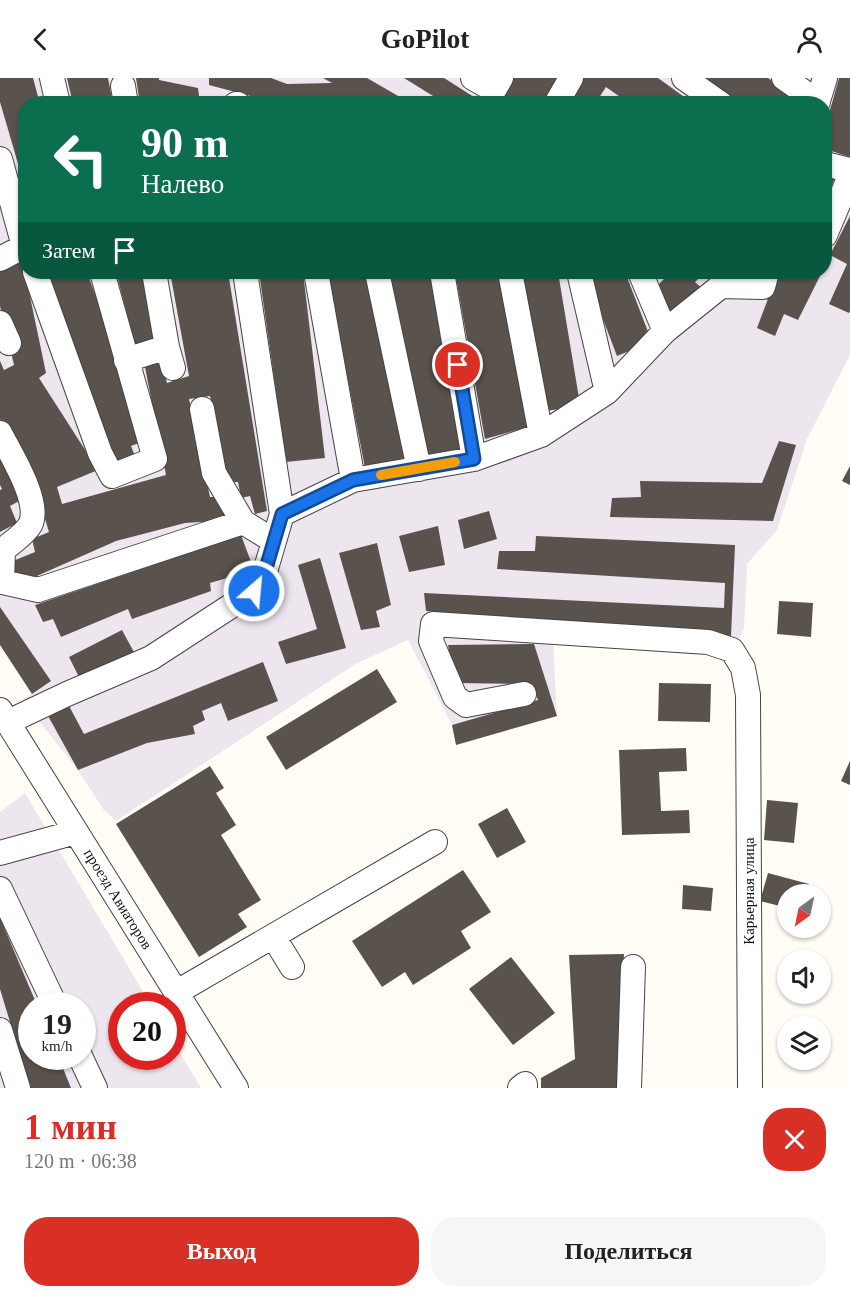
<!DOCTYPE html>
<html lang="ru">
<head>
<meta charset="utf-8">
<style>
  body { margin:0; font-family:"Times New Roman",serif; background:#f6f6f6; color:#222; height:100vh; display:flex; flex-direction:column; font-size:22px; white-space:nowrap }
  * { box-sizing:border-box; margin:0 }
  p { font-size:20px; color:#767676 }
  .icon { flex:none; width:33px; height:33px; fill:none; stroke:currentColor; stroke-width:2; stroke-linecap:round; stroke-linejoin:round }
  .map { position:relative; height:1010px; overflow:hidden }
  .panel { display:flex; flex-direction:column; background:#fff; flex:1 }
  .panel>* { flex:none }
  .hud { position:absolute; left:18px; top:18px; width:814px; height:183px; border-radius:24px; box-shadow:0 2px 4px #0004; background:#0b6e4f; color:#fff; overflow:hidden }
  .needle { width:39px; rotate:213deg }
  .buttons { position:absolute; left:777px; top:806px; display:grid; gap:12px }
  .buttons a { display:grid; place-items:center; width:54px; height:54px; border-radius:50%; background:#fff; box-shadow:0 2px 4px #0004; font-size:30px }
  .speed { position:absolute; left:18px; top:914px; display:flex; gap:12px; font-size:30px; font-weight:700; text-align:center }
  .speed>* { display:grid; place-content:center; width:78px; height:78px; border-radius:50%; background:#fff; box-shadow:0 2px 4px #0004; line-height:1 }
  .speed small { font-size:15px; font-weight:400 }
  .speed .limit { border:9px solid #d22; background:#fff; color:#111 }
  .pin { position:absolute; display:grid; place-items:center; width:51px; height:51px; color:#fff; margin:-26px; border:3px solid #fff; border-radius:50%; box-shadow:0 2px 6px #0007 }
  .me { position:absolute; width:66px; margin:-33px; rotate:27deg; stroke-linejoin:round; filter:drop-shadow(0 0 4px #0008) }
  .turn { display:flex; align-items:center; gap:21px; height:126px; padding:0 24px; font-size:27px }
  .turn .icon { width:78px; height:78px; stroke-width:2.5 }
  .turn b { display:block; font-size:42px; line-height:51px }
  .then { display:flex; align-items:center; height:57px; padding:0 24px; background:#0003; gap:12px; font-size:22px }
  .round { display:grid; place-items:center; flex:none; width:63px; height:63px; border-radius:24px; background:#f6f6f6 }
  .summary { display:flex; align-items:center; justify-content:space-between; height:102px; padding:0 24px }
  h1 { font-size:36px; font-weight:600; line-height:45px; color:#d93025 }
  .button { display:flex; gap:12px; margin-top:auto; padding:12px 24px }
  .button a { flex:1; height:69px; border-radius:24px; background:#d93025; color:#fff; font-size:24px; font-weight:600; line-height:69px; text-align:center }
  .button a+a { background:#f6f6f6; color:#222 }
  header { display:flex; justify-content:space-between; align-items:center; height:78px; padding:0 24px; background:#fff; font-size:27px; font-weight:600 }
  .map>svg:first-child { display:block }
</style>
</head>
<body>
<header><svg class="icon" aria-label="back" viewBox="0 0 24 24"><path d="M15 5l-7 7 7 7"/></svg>GoPilot<svg class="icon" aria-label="person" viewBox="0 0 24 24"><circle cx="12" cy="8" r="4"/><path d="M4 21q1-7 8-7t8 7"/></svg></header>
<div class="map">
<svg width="850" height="1010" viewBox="0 0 850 1010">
  <rect width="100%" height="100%" fill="#fffdf5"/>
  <path fill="#eee6ef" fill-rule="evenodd" d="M0 0H850V277L807 361 777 452 747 486 744 551 729 577 553 562 557 638 456 667 452 647 408 562 357 585 116 743 103 731 78 692 22 622 32 615 0 567ZM26 26H825V194H26Z
    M25 715 151 927H122V978H172L173 963 201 1010H0V734ZM32 927H82V978H32Z"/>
  <path fill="#5a524d" d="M0 0H33L40 26H26V113L0 24Z
    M67 0H108L113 26H73Z
    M136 0H159V2L198 10 200 26H140Z
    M209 0H271L287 6 332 5 323 0H367L412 26H280L209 7Z
    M404 0H444L485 26H446Z
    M512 0H559L543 26H497Z
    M584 0H658L694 26H630L606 9 595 26H569Z
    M698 0H768L805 26H735Z
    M839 0H850V79L825 71V50Z
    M825 94 836 96 825 127Z
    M850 138V233L849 235 829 226 847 186 830 177Z
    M23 185 46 295 39 300 98 392 57 409 62 426 166 397 145 289 162 284 167 305 189 298 170 194H228L267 433 255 436 250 418 241 420 238 404H227L210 318 189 321 210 419H224L232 442 185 445 116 463 21 505 8 485 35 474 32 461 49 454 35 408 0 341V283L4 292 14 287 0 228V188Z
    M47 194H87L147 362 131 368 135 378 116 385Z
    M116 194H141L157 261 135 267Z
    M259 194H303L325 380 286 384Z
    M327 194H366L406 387 366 395Z
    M388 194H432L469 373 425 383Z
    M455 194H498L528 349 485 361Z
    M520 194H558L579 320 569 330 544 333Z
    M585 194H625L652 264 617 278Z
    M664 194H705L695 204 706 214 680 241 651 214 668 197Z
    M778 194H822L798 242 784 236 775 258 757 250Z
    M0 361 21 422 10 428 17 445 0 454V412L2 411 0 407Z
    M779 363 796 367 773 443 610 439 612 420 641 419 640 403 762 405Z
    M850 388V407L842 403Z
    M489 433 497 461 464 471 458 442Z
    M438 448 445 487 409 494 399 458Z
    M241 457 254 492 210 505 211 513 132 541 128 531 61 559 53 541 43 544 35 527Z
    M536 458 735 467 731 558 426 533 424 515 724 530 725 505 497 491 499 473H535Z
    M377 465 391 527 376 533 380 549 361 552 339 475Z
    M320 480 346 570 286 586 278 564 317 551 298 487Z
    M779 523 813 525 811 559 777 556Z
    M0 529 51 603 32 616 0 567Z
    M122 552 135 576 81 603 69 579Z
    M534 566 557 638 456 667 452 647 538 622 532 606 454 605 448 567Z
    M263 584 278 623 228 643 221 625 202 633 205 642 193 648 195 656 147 665 78 692 47 636 68 626 84 656Z
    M377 591 397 624 286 692 266 659Z
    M659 605 711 606 710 644 658 643Z
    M686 670 687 693 659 694 661 733 689 732 690 755 622 757 619 672Z
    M850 683V707L841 703Z
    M210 688 224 710 216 715 236 747 221 757 261 822 238 836 247 849 199 879 116 746Z
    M767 722 798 725 794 765 764 762Z
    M507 730 526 764 497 780 478 746Z
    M463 792 491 834 461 853 471 870 413 907 405 894 382 909 352 863Z
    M768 795 809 806 806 816H788V830L760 823Z
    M683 807 713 810 711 833 682 831Z
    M0 840 37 927H32V978H58L71 1010H30L0 911Z
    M624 876 619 1010H541V1000L575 981 569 877Z
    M511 879 555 935 513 967 469 911Z"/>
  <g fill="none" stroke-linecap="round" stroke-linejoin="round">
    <g stroke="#444" stroke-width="26">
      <path id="minor" d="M52 0 58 26
        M473 0 494 12 501 0
        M684 0 721 26
        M784 0 818 24
        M123 8 126 26
        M236 26H238
        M556 26 571 0
        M817 26 825 0
        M0 81 25 172
        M825 86 850 92
        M825 157 850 98
        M0 181 17 172H26
        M35 194 100 375 112 398 155 381 102 194
        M245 194 282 436
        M316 194 353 402
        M377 194 419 391
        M442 194 474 381
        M510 194 541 357
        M579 194 607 314
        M640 194 665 253
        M0 245 9 265
        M167 269 173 290
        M126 282 167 269 154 194
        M202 331 214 395 243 444
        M0 355C10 375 42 425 30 447 25 456 11 465 3 472L2 504 38 512 243 444 274 463
        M524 616 466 627 455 619 431 563 433 546 708 564 732 572 743 590 748 617 750 1010
        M0 632 236 1010
        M8 644 67 616 151 580 254 513 264 497 282 436 353 402 474 381 541 357 607 314 665 253 721 208 763 209 767 194
        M0 775 76 754
        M0 811 55 927
        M273 858 292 889
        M177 914 435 764
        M0 952 18 1010
        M80 978 95 1010
        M520 1010 525 1006V1010
        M629 1010 633 889"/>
    </g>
    <use href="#minor" stroke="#fff" stroke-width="24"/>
  </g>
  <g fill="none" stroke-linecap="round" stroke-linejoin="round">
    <g stroke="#114b97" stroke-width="15">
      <path id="route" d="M254 513 264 497 282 436 353 402 474 381 458 287"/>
    </g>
    <use href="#route" stroke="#1a73e8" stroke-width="10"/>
    <path stroke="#f59e0b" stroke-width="10" d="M381 397 455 384"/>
  </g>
  <g text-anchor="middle" stroke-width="6" stroke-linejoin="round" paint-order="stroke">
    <g font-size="15" fill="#111" stroke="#fff">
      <text transform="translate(749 813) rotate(-90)" y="5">Карьерная улица</text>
      <text transform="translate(118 821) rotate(58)" y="5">проезд Авиаторов</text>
    </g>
  </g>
</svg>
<div class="buttons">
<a><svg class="needle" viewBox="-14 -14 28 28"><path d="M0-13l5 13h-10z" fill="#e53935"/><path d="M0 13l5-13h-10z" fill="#767676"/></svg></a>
<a><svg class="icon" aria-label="sound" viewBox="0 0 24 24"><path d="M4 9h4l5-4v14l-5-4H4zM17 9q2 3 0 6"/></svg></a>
<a><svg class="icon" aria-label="layers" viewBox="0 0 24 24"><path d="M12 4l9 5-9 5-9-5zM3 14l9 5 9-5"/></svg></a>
</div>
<div class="speed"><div>19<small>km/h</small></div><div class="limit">20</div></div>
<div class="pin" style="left:458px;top:287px;background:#d93025"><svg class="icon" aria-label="arrive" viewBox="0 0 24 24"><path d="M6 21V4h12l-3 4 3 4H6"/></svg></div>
<svg class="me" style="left:254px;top:513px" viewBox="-20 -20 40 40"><circle r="17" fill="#1a73e8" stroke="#fff" stroke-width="3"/><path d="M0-11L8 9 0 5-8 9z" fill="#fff"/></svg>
<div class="hud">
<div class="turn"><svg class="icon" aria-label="left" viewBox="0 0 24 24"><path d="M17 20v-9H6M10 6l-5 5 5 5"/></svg><div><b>90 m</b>Налево</div></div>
<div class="then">Затем<svg class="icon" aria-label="arrive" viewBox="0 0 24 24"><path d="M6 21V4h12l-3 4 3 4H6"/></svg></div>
</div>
</div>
<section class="panel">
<div class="summary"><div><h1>1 мин</h1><p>120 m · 06:38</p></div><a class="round" style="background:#d93025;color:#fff"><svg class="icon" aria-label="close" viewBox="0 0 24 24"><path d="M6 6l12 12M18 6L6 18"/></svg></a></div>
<div class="button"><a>Выход</a><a>Поделиться</a></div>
</section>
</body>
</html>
